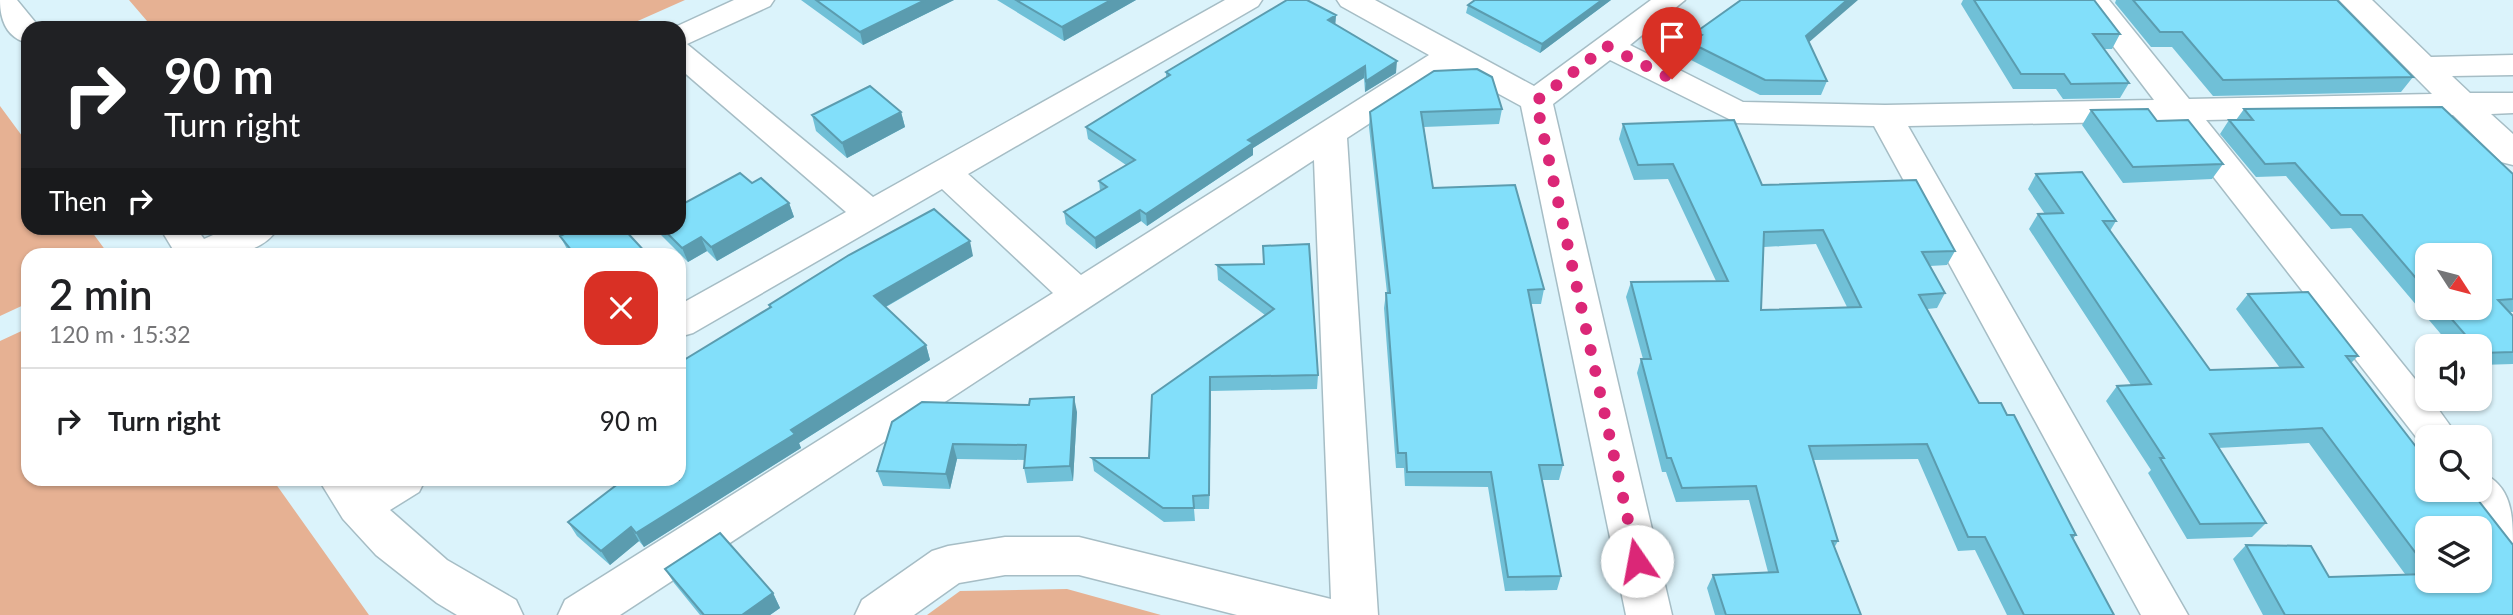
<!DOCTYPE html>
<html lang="en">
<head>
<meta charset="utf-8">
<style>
  body { margin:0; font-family:Lato,sans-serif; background:#f2f2f2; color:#202124; height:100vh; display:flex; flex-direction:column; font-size:26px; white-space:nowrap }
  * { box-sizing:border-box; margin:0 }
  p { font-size:23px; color:#757577 }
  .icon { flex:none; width:38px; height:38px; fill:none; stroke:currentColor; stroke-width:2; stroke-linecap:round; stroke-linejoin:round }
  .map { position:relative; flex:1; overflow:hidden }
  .side { position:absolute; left:21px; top:248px; width:665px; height:238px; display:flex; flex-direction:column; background:#fff; border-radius:21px; box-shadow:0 2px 5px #0004 }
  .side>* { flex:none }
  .guide { position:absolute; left:21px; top:21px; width:665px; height:214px; border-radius:21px; box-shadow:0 2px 5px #0004; background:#202124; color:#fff; overflow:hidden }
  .needle { width:46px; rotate:126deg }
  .tools { position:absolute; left:2415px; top:243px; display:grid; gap:14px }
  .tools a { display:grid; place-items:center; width:77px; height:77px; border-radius:14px; background:#fff; box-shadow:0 2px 5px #0004; font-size:35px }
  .pin { position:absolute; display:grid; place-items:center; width:60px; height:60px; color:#fff; margin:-72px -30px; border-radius:50% 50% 50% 0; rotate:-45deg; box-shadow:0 0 7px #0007 }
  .pin .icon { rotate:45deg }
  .me { position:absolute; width:77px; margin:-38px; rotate:348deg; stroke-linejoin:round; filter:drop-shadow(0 0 5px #0008) }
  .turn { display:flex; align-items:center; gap:24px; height:147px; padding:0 28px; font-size:32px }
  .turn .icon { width:91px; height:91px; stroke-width:2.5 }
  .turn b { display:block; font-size:49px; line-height:60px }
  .then { display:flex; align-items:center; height:66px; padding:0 28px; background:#0003; gap:14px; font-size:26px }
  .round { display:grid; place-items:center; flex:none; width:74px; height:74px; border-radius:21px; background:#f2f2f2 }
  .headline { display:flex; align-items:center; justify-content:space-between; height:119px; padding:0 28px }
  h1 { font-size:42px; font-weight:600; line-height:52px }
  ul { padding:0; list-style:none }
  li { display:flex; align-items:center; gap:21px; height:105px; padding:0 28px; border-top:2px solid #e0e0e0 }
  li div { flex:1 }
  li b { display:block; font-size:26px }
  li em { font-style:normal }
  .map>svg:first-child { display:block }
</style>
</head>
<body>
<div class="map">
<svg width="2513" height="615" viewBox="0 0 2513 615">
  <rect width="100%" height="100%" fill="#dbf3fb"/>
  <path fill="#e6b193" d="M129 0H685L622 28H153Z
    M0 106 28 144V228H89L109 255 28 256V303L0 316Z
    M28 328V480H273L369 615H0V341Z
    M1067 589 1161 615H927L960 591Z"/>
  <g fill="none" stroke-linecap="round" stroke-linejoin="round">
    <g stroke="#a6bdc5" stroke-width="3">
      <path id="minor" d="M0 0H17L40 28H28V43C7 38 0 20 0 0Z
        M734 0H774L770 6 687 44 873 197 1225 0H1262L1258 6 968 174 1081 275 1429 55 1341 6 1337 0H1375L1534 86 1651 0H1685L1630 45 1743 102 1885 105 2154 100 2078 0H2109L2189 99 2432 94 2339 0H2372L2431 57 2513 55V75L2452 76 2470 93H2513V113L2491 114 2513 134V165L2501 162 2453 115 2206 120 2427 394V399H2431L2459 438H2427V451L2170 121 1908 126 2188 615H2141L1874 126 1737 123 1610 60 1553 104 1672 615H1626L1521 106 1453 69 1347 138 1378 615H1237L1079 575H1005L959 583 914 615H855L862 600 932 551 948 546 1005 537H1079L1331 599 1314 160 620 615H558L565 600 1053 293 942 189 693 333 679 337V305L846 212 679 68V28H673Z
        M160 228H196L204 239 229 228H278C259 260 209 256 177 256Z
        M2480 472C2513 486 2513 515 2513 551L2497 545 2458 490H2480Z
        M319 480H425L419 492 390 510 447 560 516 600 523 615H457L437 603 376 555 343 519Z"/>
    </g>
    <use href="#minor" fill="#fff" fill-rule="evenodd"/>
  </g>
  <path fill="#70c0d7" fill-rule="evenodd" d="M801 0H954L863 45Z
    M997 0H1136L1064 41Z
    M1611 0 1540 53 1466 13 1468 5Z
    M1963 0H2094L2120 34 2112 49H2103L2129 83 2120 98 2063 99 2056 89H2013L1961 4Z
    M2116 0H2133L2413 77 2401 92 2213 96 2172 47H2151L2115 3Z
    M1336 15 1335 25 1396 73 1365 92 1364 78 1253 148V155L1147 226 1141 221 1096 249 1066 224 1064 212 1100 191 1099 181 1126 165 1088 139 1086 127 1166 78V72Z
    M1696 32 1809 43 1827 81 1821 95H1760L1687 58 1691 43 1694 41Z
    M1502 109 1499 124 1424 127 1433 188 1544 289 1541 304H1531L1563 465 1559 480H1542L1561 576 1557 590 1505 591 1488 487 1405 486 1404 468H1396L1384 308 1386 293H1387L1369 127 1370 112Z
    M2244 109 2513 174V312H2509L2513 316V364L2480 365V346H2451L2351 228 2331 229 2286 176 2256 177 2220 134 2229 120H2236ZM2427 256 2480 308H2427Z
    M2091 110 2157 121 2223 164 2212 179 2123 183 2082 125Z
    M901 112 905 127 847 158 816 131 812 115Z
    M1623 124 1762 185 1955 251 1947 265 1930 266 1945 293 1937 308 1927 309 1979 403 2007 415 2076 535 2073 539 2114 615H2007L1975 550 1958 551 1918 459 1813 460 1838 541 1834 548 1861 615H1715L1707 588 1713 575 1768 572 1749 500 1676 502 1666 472H1662L1637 373 1641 359H1643L1626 297 1631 282 1716 281 1668 179 1634 180 1619 139ZM1816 244 1847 307 1761 310 1764 247Z
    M2036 174 2116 221 2110 231 2210 370 2280 368 2236 309 2248 294 2358 356 2351 363 2513 615H2263L2233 559 2246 545 2329 577 2405 574 2309 443 2218 448 2266 523 2252 537 2187 539 2148 473 2151 470 2106 401 2117 386 2131 385 2029 229 2038 214H2045L2028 189ZM2427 528 2480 581H2427Z
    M752 183 789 203 794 217 717 261 707 251 688 262 660 234 657 228H679Z
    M560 236 648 256H571L568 251Z
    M1263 246 1318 375 1317 389 1211 391 1209 509H1194L1195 521 1164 522 1094 471 1092 458H1149L1152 395 1265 315 1218 280 1217 265 1263 264Z
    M973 256 886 307 926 345 930 360 799 443 801 448 644 547 639 541 610 565 577 536 568 522 679 480 770 308 769 305Z
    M1077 412 1073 481 1027 483 1024 468 1025 460 957 459 950 489 883 486 877 471 892 422Z
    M665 569 773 593 780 608 770 615H700L674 583Z"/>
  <path fill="#5b9caf" d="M925 0H954L863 45 860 32Z
    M1111 0H1136L1064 41 1062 27Z
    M1602 0H1611L1540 53 1542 44Z
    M1847 0H1858L1800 50 1806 36Z
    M1336 15 1335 27 1328 20Z
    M1397 61 1396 73 1365 92 1366 81Z
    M1365 66 1364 78 1253 148V155L1147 226 1146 214 1248 140Z
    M901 112 905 127 847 158 842 143Z
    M789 203 794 217 717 261 711 247Z
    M1140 210 1141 221 1096 249 1095 238Z
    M701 237 707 251 688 262 682 248Z
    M970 241 973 256 878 311 874 296Z
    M926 345 930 360 799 443 801 448 644 547 636 533 791 430Z
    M1210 377 1211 391 1209 509V495Z
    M1074 397 1077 412 1073 481 1070 466Z
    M953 444 957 459 950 489 946 474Z
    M631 527 639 541 610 565 601 551Z
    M773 593 780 608 770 615H742Z"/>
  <path fill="#82dffa" stroke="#5b9caf" stroke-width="2" fill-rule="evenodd" d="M816 0H925L860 32Z
    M1016 0H1111L1062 27Z
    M1287 0H1307L1336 15 1328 20 1397 61 1366 81 1365 66 1248 140 1253 143 1146 214 1140 210 1095 238 1064 212 1107 187 1099 181 1135 160 1086 127 1170 75 1166 72Z
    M1475 0H1602L1542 44 1468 5Z
    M1741 0H1847L1806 36 1827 81 1765 80 1691 43 1702 35 1696 32Z
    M1974 0H2094L2120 34H2093L2129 83 2071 84 2064 74H2021Z
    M2133 0H2337L2413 77 2223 80 2182 32H2160Z
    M1477 69 1492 77 1502 109 1421 112 1433 188 1515 185 1544 289 1528 290 1563 465H1539L1561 576 1508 577 1491 472H1407L1406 453H1398L1386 293H1390L1370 112 1434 71Z
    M870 86 901 112 842 143 812 115Z
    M2442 107 2513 174V299L2498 300 2513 316V352L2480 353V346H2475L2442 308H2480V256H2427V291L2362 215H2341L2295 163 2265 164 2229 120H2253L2244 109Z
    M2148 109 2157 121 2188 120 2223 164 2133 167 2091 110Z
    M1734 120 1762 185 1916 180 1955 251 1922 252 1945 293 1919 295 1979 403H2001L2007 415H2014L2076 535H2071L2114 615H2024L1985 537H1968L1927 444 1809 446 1838 541H1832L1861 615H1726L1713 575 1778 572 1756 486 1682 488 1671 458H1667L1641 359H1651L1631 282 1728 281 1673 164 1638 165 1623 124ZM1823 230 1861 307 1761 310 1764 232Z
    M2082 172 2116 221H2103L2210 370 2303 367 2248 294 2308 292 2358 356H2346L2427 461V490H2449L2451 493 2471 491 2513 545V615H2285L2246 545 2311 546 2329 577 2427 574V581H2480V528H2427V568L2322 428 2210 434 2266 523 2200 524 2160 458H2164L2117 386 2151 384 2038 214 2063 213 2036 174Z
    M740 173 752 183 761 178 789 203 711 247 701 237 682 248 662 228H679V206Z
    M934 209 970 241 874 296 926 345 791 430 795 434 636 533 631 527 601 551 568 522 623 480H679V363L771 307 769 305 849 255Z
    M577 228H623L648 255 646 256H576L560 236Z
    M1309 244 1318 375 1210 377 1209 495 1193 496 1194 508H1163L1092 458H1149L1152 395 1274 309 1217 265 1264 264 1263 246Z
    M1074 397 1070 466 1024 468 1026 445 953 444 946 474 877 471 892 422 922 402 1029 405 1030 399Z
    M720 533 773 593 742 615H704L665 569Z"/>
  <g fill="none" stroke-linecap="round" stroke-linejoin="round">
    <path stroke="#db2777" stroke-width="12" stroke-dasharray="0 21.6" d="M1637 561 1536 101 1607 46 1672 79"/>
  </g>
</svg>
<div class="tools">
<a><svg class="needle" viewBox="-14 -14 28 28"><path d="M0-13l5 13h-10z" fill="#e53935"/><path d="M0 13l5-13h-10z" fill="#757577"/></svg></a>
<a><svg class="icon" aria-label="sound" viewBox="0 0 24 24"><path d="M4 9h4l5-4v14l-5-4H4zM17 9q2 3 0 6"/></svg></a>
<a><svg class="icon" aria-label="search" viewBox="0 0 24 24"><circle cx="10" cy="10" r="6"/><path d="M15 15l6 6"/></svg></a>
<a><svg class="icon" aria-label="layers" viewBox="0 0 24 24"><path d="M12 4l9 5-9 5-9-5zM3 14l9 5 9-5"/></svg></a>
</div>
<div class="pin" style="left:1672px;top:79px;background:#d93025"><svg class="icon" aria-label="arrive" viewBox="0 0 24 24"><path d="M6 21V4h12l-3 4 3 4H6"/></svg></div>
<svg class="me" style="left:1637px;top:561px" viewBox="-20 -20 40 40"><circle r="19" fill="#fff"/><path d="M0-13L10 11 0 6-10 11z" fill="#db2777"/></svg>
<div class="guide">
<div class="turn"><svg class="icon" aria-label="right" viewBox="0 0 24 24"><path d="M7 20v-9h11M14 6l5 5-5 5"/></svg><div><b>90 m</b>Turn right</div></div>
<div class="then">Then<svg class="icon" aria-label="right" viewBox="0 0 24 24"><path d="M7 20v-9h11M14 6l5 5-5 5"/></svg></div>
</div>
<section class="side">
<div class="headline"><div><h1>2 min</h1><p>120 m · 15:32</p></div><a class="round" style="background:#d93025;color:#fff"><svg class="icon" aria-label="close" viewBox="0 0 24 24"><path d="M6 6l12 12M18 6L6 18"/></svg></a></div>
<ul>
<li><svg class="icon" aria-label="right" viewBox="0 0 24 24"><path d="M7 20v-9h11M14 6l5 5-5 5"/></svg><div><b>Turn right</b></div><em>90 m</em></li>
</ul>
</section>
</div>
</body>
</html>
